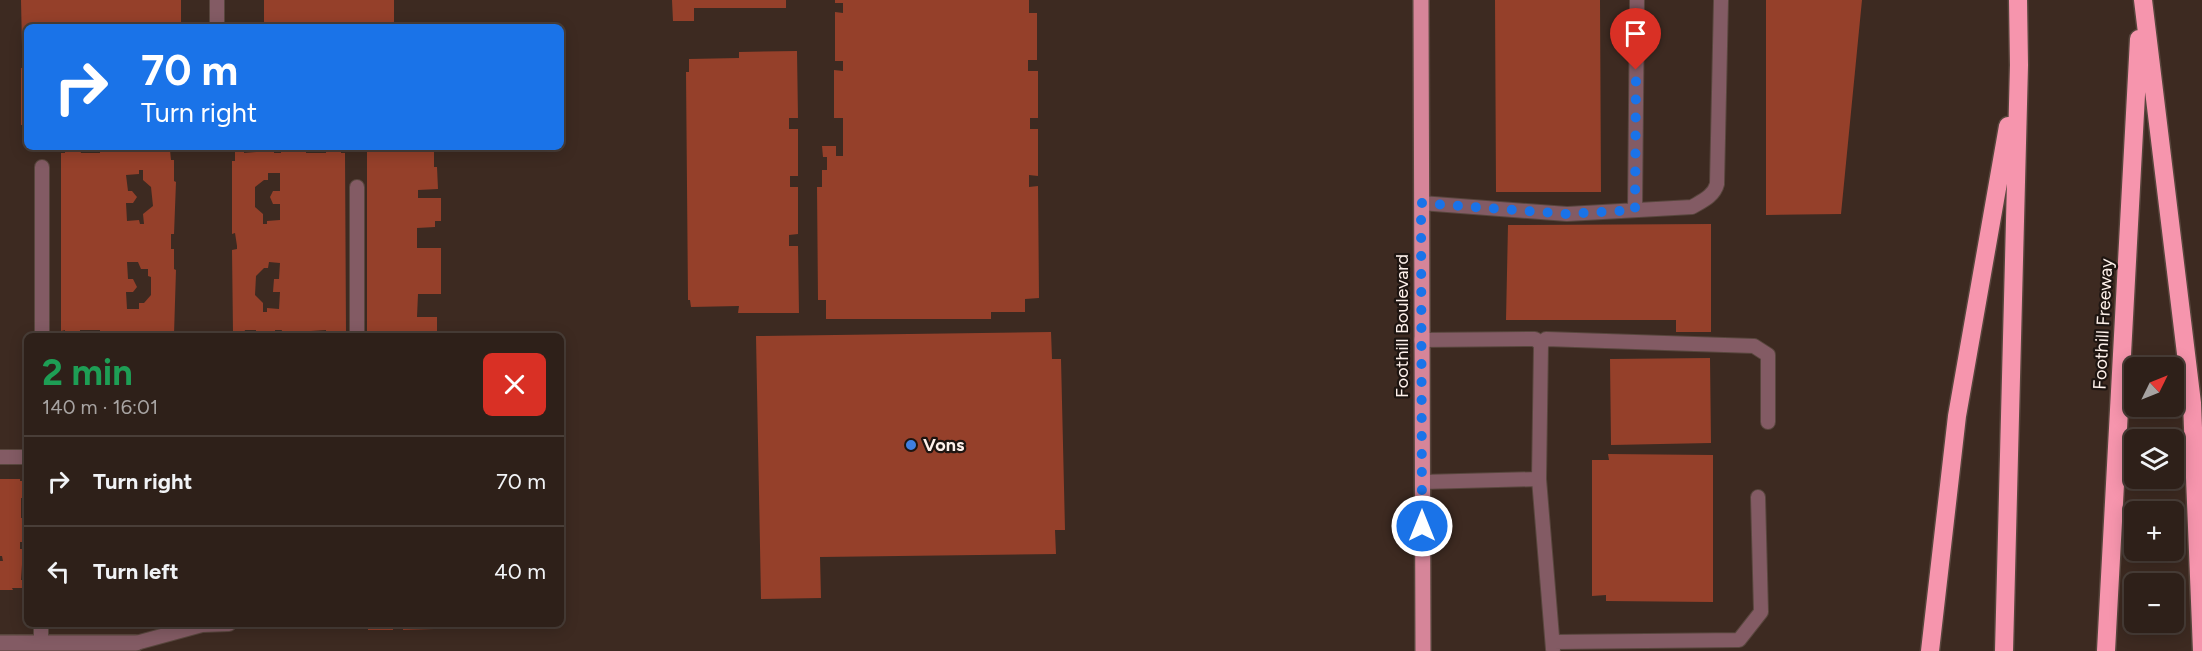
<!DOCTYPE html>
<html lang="en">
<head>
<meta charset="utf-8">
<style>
  body { margin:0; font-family:Figtree,sans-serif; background:#362822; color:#f1f3f6; height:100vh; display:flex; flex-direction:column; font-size:22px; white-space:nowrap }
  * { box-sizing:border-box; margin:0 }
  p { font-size:20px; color:#a7a3a2 }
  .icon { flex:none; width:33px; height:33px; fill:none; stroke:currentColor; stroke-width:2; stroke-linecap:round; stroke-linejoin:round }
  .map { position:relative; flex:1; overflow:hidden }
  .sheet { position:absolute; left:24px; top:333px; width:540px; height:294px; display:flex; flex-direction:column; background:#2e2019; border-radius:9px; box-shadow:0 3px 15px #0003,0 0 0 2px #493e38 }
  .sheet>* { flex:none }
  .top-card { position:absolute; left:24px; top:24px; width:540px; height:126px; border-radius:9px; box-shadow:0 3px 15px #0003,0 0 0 2px #493e38; background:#1a73e8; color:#fff; overflow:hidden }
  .needle { width:39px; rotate:47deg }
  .fabs { position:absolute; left:2124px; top:357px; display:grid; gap:12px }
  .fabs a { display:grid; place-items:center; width:60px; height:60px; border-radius:9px; background:#2e2019; box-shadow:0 3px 15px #0003,0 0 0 2px #493e38; font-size:30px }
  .pin { position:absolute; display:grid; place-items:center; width:51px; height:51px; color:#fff; margin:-62px -26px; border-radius:50% 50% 50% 0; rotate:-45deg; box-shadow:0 0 6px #0007 }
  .pin .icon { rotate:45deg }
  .me { position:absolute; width:66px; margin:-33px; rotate:0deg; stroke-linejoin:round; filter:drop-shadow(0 0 4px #0008) }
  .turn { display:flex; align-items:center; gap:21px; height:126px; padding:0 18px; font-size:27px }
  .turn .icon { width:78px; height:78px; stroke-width:2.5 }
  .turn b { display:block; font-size:42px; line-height:51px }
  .round { display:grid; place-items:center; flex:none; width:63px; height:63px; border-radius:9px; background:#362822 }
  .overview { display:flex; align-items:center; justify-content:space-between; height:102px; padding:0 18px }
  h1 { font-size:36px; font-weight:700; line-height:45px; color:#1e9e55 }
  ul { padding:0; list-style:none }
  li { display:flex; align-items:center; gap:18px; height:90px; padding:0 18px; border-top:2px solid #493e38 }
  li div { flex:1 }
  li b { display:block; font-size:22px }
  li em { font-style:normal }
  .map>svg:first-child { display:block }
</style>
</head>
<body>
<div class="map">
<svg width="2202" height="651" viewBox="0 0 2202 651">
  <rect width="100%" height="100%" fill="#3d2a21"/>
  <path fill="#95402a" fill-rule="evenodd" d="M21 0H181V27H27V47H22Z
    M264 0H394V27H264Z
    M672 0H786V8H694V21H673Z
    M835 0H1029V13H1037V60H1028V71H1038V118H1030V129H1038V176L1029 175V187L1038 186 1039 298 1025 299V312H991V319H826V300H818L817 187H822V170H827V157H823L822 146H836V156H843V118H834V70L843 71V61H835V12L843 13V3H835Z
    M1495 0H1600L1601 192H1496Z
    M1766 0H1862L1841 214 1766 215Z
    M797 51 798 118H789V129H798V176H790V187H798V234L789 235V246H798L799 313H738L739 306 691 307 690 300H688L686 72H689V59L739 58V52Z
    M21 68H27V125H21Z
    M367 147H434V167H437L438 189 418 190V198H441V221H435V227L417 228V248H441V294H418L417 317H437V336H367Z
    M80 149 81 153H100V150L125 149V152H132V150H151L150 152 170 150 171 160H174V181L176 182 174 234H171V249H174V269L176 270 174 334H100V330H80V333H65V330L61 331V153H65V150ZM139 170H143V180L151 187 153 206 143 214 144 224H140L139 220 127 221 126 203H133L137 197 132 191H128L126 175 139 174ZM127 262H138L141 269H148V276L151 277V295L144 303H139V309H127L126 292H133L137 287 133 279H128Z
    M281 149H306V153H326V149H341V153H345L346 331H342V334H326V330L281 333 282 330H275V333H256V330H245L244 333H233L232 250 237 249V246L235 233 232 234V161H235V150H244V153L256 152V150H274V153H281ZM268 173H280V191H273L270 197 273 204H280V220L267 221V224H263V214L255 207V187L264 180H268ZM269 262 280 263 279 279H274L273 292H280L279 309 267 308V312H263V303L255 295 256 276 264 268H268Z
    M1711 224V332H1676V320H1506L1508 225Z
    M1051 332 1052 359H1061L1065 530H1055L1056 554 820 557 821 598 761 599 756 336Z
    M1710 358 1711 443 1611 445 1610 359Z
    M1608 454 1713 455V602L1606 601V595L1592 596V460H1609Z
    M0 479H20V481H24V498H21V518H23L24 542H20V549H23L21 580H24V588H12L13 590H0V561H3L2 556H0Z
    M368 624H434V629L403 630V627H393V630H368Z"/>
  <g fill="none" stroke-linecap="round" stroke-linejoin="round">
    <g stroke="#58463d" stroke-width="16">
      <path id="lane" d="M217 27V0
        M357 187V336
        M1421 203 1567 214 1692 207C1702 201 1714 196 1717 184L1721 0
        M1635 210 1637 0
        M42 336V167
        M1421 340 1535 339 1541 344 1539 479
        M1541 344 1546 339 1754 346 1768 355V422
        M0 457H27
        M1422 482 1539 479 1553 649
        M41 624V643
        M1553 642 1739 640 1761 612 1758 497
        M136 643 202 625 229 624"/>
    </g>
    <g stroke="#58463d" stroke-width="18">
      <path id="street" d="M0 643H136"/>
    </g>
    <g stroke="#58463d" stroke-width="18">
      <path id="primary" d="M1421 0 1423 651"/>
    </g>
    <g stroke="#58463d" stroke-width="21">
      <path id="highway" d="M2143 0 2192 403 2202 651
        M1930 651 1957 416 2008 126
        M2004 651 2019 65 2018 0
        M2106 651 2139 39"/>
    </g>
    <use href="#lane" stroke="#835b64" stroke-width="14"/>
    <use href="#street" stroke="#835b64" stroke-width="15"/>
    <use href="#primary" stroke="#d68599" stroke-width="15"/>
    <use href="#highway" stroke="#f695ad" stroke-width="18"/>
  </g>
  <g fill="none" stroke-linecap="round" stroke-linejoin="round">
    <path stroke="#1a73e8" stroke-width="10" stroke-dasharray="0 18" d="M1422 526 1421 203 1567 214 1635 210 1636 70"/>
  </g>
  <circle fill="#3f7fe0" stroke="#1e1511" stroke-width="2" cx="911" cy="445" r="6"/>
  <g text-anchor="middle" stroke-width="4.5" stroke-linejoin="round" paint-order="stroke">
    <g font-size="18" fill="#fef1eb" stroke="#1e1511">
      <text transform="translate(2103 324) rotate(-87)" y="6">Foothill Freeway</text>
      <text transform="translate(1402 326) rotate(-90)" y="6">Foothill Boulevard</text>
    </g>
    <g font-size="18" font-weight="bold" fill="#fef1eb" stroke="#1e1511" text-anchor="start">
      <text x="923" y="451">Vons</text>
    </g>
  </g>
</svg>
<div class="fabs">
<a><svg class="needle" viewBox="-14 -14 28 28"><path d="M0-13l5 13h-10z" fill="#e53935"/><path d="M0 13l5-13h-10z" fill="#a7a3a2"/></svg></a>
<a><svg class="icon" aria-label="layers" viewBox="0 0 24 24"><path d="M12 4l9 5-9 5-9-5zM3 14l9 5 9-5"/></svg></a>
<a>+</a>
<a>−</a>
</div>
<div class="pin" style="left:1636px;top:70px;background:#d93025"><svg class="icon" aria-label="arrive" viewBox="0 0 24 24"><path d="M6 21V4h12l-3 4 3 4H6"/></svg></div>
<svg class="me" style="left:1422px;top:526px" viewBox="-20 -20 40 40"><circle r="17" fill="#1a73e8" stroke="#fff" stroke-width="3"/><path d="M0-11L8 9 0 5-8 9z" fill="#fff"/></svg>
<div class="top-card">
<div class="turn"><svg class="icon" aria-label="right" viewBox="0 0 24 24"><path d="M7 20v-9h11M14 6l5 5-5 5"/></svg><div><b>70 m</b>Turn right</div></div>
</div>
<section class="sheet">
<div class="overview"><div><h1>2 min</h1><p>140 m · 16:01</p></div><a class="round" style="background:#d93025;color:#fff"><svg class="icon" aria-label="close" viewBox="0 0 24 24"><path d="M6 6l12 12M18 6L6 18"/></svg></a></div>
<ul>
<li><svg class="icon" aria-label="right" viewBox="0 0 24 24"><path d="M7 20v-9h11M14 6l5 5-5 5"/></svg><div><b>Turn right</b></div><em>70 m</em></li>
<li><svg class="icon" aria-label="left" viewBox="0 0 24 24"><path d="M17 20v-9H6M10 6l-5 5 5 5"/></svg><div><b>Turn left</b></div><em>40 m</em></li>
</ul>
</section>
</div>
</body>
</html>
